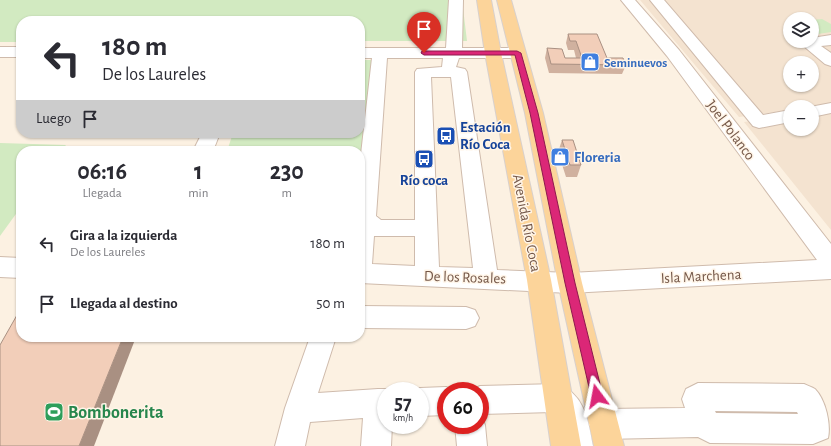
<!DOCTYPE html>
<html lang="es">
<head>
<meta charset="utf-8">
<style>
  body { margin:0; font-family:"Alegreya Sans",sans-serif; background:#f7f7f7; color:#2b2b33; height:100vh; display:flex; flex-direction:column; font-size:15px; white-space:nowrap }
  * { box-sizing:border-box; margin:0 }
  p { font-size:13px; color:#7c7c81 }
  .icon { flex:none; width:22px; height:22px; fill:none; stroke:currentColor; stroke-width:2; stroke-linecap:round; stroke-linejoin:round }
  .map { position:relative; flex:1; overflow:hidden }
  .panel { position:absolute; left:16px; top:146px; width:349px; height:196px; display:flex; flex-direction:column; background:#fff; border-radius:16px; box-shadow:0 1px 3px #0004 }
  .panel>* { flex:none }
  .hud { position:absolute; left:16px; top:16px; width:349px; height:122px; border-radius:16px; box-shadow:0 1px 3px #0004; background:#fff; color:#2b2b33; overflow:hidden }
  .buttons { position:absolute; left:783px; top:12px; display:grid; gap:8px }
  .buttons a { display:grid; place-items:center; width:36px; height:36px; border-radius:50%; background:#fff; box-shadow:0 1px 3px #0004; font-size:20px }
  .speed { position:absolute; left:377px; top:382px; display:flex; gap:8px; font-size:20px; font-weight:700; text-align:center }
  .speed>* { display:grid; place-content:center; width:52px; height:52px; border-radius:50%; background:#fff; box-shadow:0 1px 3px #0004; line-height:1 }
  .speed small { font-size:10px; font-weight:400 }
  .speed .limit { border:6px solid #d22; background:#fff; color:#111 }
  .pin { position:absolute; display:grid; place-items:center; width:34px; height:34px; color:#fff; margin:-41px -17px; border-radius:50% 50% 50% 0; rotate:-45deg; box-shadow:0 0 4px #0007 }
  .pin .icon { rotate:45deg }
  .me { position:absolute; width:44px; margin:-22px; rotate:347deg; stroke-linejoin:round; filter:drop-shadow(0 0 3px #0008) }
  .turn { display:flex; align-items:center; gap:14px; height:84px; padding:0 20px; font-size:18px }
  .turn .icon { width:52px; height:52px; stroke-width:2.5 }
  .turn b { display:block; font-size:28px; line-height:34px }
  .then { display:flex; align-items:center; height:38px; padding:0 20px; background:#0003; gap:8px; font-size:15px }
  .eta { display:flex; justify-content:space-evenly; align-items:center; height:68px; text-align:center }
  .eta b { font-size:24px; font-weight:700; line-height:28px }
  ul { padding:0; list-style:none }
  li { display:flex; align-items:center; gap:12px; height:60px; padding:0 20px }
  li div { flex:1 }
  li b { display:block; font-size:15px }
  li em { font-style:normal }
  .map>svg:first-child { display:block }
</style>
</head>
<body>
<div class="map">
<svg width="831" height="446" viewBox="0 0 831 446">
  <rect width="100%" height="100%" fill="#fcf1e2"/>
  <path fill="#f4e3d0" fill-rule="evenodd" d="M640 0H831V104L811 107H790V110L739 117ZM790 19H812V41H790ZM790 63H812V85H790Z
    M831 109V230L744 122 790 115V129H812V112Z"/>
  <path fill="#d2eac1" d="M0 0H462L467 41H360V21H21V42H0Z
    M822 19 831 24V32L812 35V20Z
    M360 60H374L360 181V151H227L233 133H360Z
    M0 143 66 145 61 151H21V207L0 236Z"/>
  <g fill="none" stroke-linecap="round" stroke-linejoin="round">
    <g stroke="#cfbbac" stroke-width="2">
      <path id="minor" d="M449 0H463L462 48H517L523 50 525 53 523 56 517 58H459L456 67 465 69 467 72 497 270 570 273 817 260 667 56 621 0H635L679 50 831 244V279L570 293 360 283V163L372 58H360V48H446ZM387 58H443L442 67 417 69 415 72V220H381L376 216ZM431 77H451L473 268 439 267ZM374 236H415V266L372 264Z
        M650 0H664L763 115 790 110V122L759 128 753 126Z
        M831 35V45L821 46 831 53V66L825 64 800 43 802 41H812V38Z
        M0 47H21V57H0Z
        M831 103V113L812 117V107H810Z
        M202 133H220L213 151H193Z
        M0 257 21 258V278L0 277Z
        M360 306 466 307 475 310 479 318 475 326 466 329 360 328Z
        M310 337H336L318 393 378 389H386L391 391H386V425H392L391 446H361L363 418 310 422 305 446H275L285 408Z
        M698 383 804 384C808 386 812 387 815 389 826 400 831 425 828 438L813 444 710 443 698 437 604 439 594 434 589 424 594 414 604 409 685 408 682 399 686 389ZM715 411 797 412 798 414 716 413Z
        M558 384C585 395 588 420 593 446H563L558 419 553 412 480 414V391H470L480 386Z
        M446 387 456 391H446V415L420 416V391H412L420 388Z
        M480 414 485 425 487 446H457L455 425H480Z"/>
    </g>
    <g stroke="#d8d0cc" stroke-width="2">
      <path id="major" d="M477 0H491L501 53 551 280 581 446H551L527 280 485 53Z
        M497 0H511L543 113 582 283 624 446H594L558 283 525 113Z"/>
    </g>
    <use href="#minor" fill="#fff" fill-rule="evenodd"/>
    <use href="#major" fill="#fcd49a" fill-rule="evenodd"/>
  </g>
  <path fill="#d0b19f" d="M568 34 607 58 626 65 622 74 549 73 545 58 547 48 565 58H576L574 50H568L566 43Z
    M562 140 581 165 577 177H566L558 152Z"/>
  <path fill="#a99082" d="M123 337H136L94 446H79Z"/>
  <path fill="#f2ceb9" stroke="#a99082" d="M568 34H597L607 58H623L626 65 551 64 547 48 562 49 565 58H582L576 41H570Z
    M562 140H573L581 165H570Z
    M21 308V337H123L79 446H0V345Z"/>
  <path fill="#db2777" stroke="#8e194d" d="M422 51H517L521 53 538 113 575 283 603 396 601 400 597 401 593 400 591 396 565 283 530 113 515 55H424L421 53Z"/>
  <defs>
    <g id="shop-square" transform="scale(1)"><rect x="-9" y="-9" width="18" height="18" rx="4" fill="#3f7fe0" stroke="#fff5e8"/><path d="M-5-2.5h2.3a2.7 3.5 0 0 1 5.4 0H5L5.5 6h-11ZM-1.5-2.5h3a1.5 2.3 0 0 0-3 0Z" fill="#fff"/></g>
    <g id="bus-square" transform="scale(1)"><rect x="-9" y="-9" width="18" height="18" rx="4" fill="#1a4fb4" stroke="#fff5e8"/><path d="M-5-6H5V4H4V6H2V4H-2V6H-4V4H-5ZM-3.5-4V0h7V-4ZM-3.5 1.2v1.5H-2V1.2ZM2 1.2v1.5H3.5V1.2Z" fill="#fff"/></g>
    <g id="stadium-square" transform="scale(1)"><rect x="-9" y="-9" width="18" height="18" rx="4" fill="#2e9e5b" stroke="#fff5e8"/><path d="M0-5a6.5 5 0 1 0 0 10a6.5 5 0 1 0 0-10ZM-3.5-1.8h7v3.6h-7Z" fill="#fff"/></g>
  </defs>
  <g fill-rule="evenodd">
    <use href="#shop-square" x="590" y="62"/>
    <use href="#bus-square" x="446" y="136"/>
    <use href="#shop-square" x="560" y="157"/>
    <use href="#bus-square" x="424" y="159"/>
    <use href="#stadium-square" x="54" y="412"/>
  </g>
  <g text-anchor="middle" stroke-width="3" stroke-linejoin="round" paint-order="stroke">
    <g font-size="13" font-weight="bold" fill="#366cbe" stroke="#fff5e8" text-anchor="start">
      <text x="604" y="67">Seminuevos</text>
    </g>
    <g font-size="15" font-weight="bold" fill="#164399" stroke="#fff5e8" text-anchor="start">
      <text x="460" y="132">Estación<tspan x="460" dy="17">Río Coca</tspan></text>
      <text x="424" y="185" text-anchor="middle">Río coca</text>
    </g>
    <g font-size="15" fill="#745748" stroke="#fff5e8">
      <text transform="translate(731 130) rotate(53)" y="5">Joel Polanco</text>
      <text transform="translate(527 223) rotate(79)" y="5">Avenida Río Coca</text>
      <text transform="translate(701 276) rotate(-3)" y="5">Isla Marchena</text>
      <text transform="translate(465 277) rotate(2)" y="5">De los Rosales</text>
    </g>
    <g font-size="15" font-weight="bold" fill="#366cbe" stroke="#fff5e8" text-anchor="start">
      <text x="574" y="162">Floreria</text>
    </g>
    <g font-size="18" font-weight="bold" fill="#27864d" stroke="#fff5e8" text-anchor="start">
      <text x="68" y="418">Bombonerita</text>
    </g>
  </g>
</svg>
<div class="buttons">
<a><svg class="icon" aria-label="layers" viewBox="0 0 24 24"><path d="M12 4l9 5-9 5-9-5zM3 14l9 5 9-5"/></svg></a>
<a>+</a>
<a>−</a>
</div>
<div class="speed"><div>57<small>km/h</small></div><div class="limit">60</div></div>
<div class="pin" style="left:424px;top:53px;background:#d93025"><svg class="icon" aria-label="arrive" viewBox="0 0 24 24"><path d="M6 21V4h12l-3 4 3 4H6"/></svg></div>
<svg class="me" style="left:597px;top:396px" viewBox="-20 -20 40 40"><path d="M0-17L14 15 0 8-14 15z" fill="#db2777" stroke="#fff" stroke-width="4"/></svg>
<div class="hud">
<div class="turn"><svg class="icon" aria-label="left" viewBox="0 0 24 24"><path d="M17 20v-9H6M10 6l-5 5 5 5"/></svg><div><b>180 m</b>De los Laureles</div></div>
<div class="then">Luego<svg class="icon" aria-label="arrive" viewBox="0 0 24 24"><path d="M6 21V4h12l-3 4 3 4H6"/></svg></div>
</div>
<section class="panel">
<div class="eta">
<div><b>06:16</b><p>Llegada</p></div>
<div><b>1</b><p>min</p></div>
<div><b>230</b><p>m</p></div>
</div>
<ul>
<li><svg class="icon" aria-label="left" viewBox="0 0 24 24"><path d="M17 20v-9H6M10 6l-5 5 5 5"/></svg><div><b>Gira a la izquierda</b><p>De los Laureles</p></div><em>180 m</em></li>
<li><svg class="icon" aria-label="arrive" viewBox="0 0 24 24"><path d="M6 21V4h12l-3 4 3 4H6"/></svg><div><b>Llegada al destino</b></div><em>50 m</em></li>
</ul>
</section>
</div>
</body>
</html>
